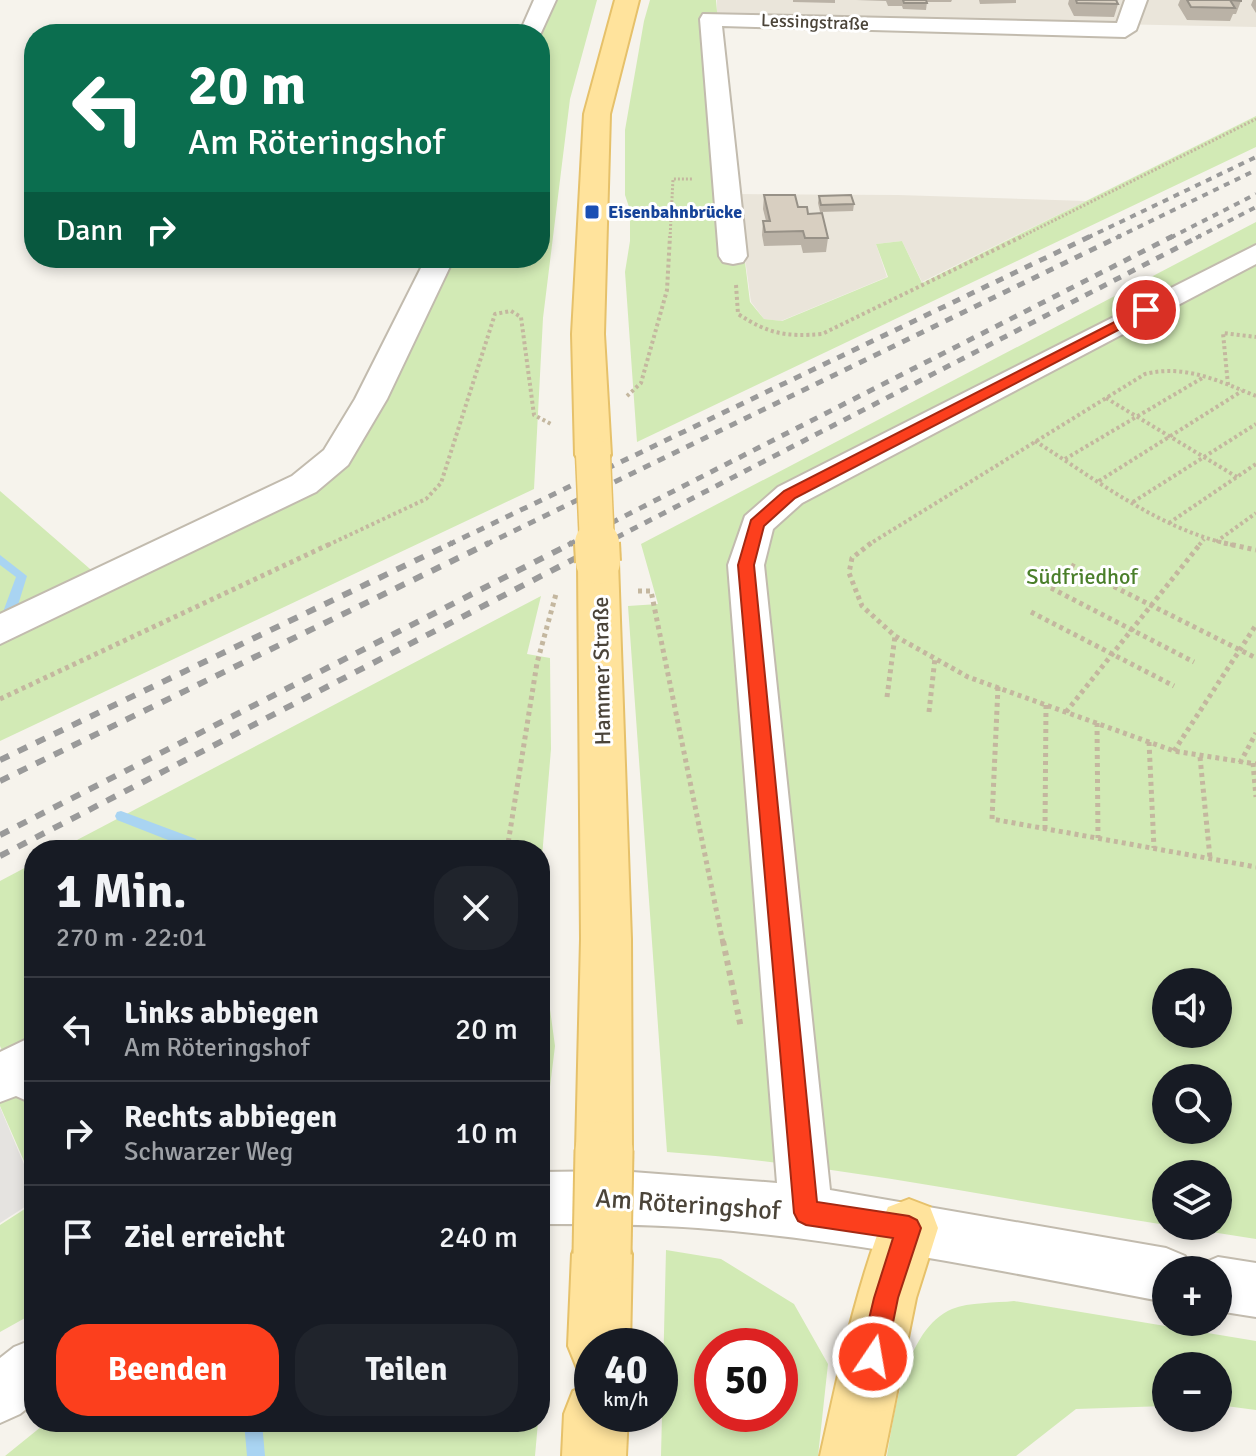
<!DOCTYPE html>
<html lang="de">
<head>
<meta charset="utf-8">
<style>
  body { margin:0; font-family:Signika,sans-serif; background:#20242c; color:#f1f3f6; height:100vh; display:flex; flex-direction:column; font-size:30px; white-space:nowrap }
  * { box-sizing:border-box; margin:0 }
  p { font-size:26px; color:#9ea1a6 }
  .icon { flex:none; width:44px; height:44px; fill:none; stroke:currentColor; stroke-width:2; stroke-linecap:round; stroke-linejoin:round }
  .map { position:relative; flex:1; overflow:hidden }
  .drawer { position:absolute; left:24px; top:840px; width:526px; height:592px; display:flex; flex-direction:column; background:#171b24; border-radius:32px; box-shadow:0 4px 12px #0003 }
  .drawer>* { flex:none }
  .top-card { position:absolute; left:24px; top:24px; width:526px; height:244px; border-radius:32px; box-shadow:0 4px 12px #0003; background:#0b6e4f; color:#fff; overflow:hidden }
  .controls { position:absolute; left:1152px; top:968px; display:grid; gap:16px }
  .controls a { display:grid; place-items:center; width:80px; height:80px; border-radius:50%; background:#171b24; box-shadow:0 4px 12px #0003; font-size:40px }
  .speed { position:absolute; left:574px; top:1328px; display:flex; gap:16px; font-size:40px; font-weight:700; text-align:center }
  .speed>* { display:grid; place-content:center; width:104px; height:104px; border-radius:50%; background:#171b24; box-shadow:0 4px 12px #0003; line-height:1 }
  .speed small { font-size:20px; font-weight:400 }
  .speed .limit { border:12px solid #d22; background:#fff; color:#111 }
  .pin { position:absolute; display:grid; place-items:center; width:68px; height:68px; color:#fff; margin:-34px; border:4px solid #fff; border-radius:50%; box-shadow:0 2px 8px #0007 }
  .me { position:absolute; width:88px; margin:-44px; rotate:12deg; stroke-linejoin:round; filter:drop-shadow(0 0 6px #0008) }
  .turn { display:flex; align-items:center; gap:28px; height:168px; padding:0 32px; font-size:36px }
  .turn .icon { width:104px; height:104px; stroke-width:2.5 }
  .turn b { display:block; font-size:56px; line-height:68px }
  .then { display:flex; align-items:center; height:76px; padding:0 32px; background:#0003; gap:16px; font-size:30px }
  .round { display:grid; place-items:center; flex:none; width:84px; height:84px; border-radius:32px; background:#20242c }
  .summary { display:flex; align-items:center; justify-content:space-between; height:136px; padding:0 32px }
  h1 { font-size:48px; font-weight:700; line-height:60px }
  .cta { display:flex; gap:16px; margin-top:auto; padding:16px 32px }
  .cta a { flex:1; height:92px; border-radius:32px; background:#fc3f1d; color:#fff; font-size:32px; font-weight:700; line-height:92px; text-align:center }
  .cta a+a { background:#20242c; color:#f1f3f6 }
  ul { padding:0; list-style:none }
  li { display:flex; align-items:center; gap:24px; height:104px; padding:0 32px; border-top:2px solid #363941 }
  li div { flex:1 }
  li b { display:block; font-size:30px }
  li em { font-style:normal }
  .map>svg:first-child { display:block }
</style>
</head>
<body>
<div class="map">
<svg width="1256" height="1456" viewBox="0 0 1256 1456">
  <rect width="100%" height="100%" fill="#f6f3ec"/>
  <path fill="#eae5da" d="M717 0H1256V27L717 16Z
    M736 194 898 195 1086 201 922 282 902 241 876 244 887 277 781 321 764 319 751 302Z"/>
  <path fill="#d2eab5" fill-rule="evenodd" d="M552 0H597L570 99 543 318 534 489 0 741V642L311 488 448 258H540V34Z
    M650 0H716L725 103 750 302 764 319 782 321 888 277 876 244 902 241 922 283 1256 116V147L637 442 625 272 630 241V210L625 195V130L644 21Z
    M1256 222V1239L1173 1226H1218V1174H1166V1225C1000 1199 835 1164 667 1152L628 606 658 604 641 544ZM1166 982H1218V1034H1166ZM1166 1078H1218V1130H1166Z
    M0 491 97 575 0 622Z
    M541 596 527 654 550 658 551 749 542 857 541 943 555 1046 541 1160 540 850H58Z
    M34 863V1184L0 1106V1057L4 1055 0 1046V881Z
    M34 1203V1313L0 1332V1225Z
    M666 1250 721 1259 794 1304 828 1364 818 1456H661ZM712 1346H780V1414H712Z
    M1014 1301 1256 1341V1410L1218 1405V1366H1166V1406L1076 1409 1016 1456H887C895 1411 905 1329 952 1309 969 1302 996 1303 1014 1301Z
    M47 1422H538L535 1456H5Z"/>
  <path fill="#e5e3e0" d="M0 1107 34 1188V1201L0 1223Z"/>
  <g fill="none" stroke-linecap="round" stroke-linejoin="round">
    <path fill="#a9d4f2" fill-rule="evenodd" d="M0 555 27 576 14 618 8 622 2 618 3 612 16 577 0 565Z
      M121 811 196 839 201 850H188L186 847 117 820 115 816 117 812Z
      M244 1422H262L265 1456H247Z"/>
    <g stroke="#c2bbae" stroke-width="4">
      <path id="minor" d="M534 0H556L540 35 519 34Z
        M1125 0H1147L1136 30 1125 37 722 26 747 256 743 262 733 264 723 262 719 256 700 19 703 14 1117 23Z
        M1256 245V264L802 503 773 529 764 565 830 1190 1166 1248 1185 1256 1191 1270H1166V1302C1011 1273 856 1240 698 1228 645 1224 593 1224 540 1224V1172L619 1171 777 1183 728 565 745 516 778 487Z
        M426 258H454L387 399 348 465 316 492 0 644V614L292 476 324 450 355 399Z
        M27 1039 34 1042V1104L16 1096 0 1102V1052Z
        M1218 1257 1256 1263V1317L1218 1311V1270H1197L1199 1265Z
        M34 1339V1403L20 1414 0 1423V1358L14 1347Z"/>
    </g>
    <g stroke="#e6c16a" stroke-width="4">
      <path id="major" d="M615 0H639L610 114 604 334 611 455 606 463 593 467 580 463 575 455 572 334 584 114Z
        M598 548 612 552 618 562 631 939 632 1150 624 1170 604 1178 584 1170 576 1150 581 939 578 562 584 552Z
        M909 1199 930 1207 938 1228 916 1298 884 1456H820C839 1372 855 1287 888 1207Z
        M602 1224 623 1233 632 1254 630 1346H592V1374L577 1368 568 1346 572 1254 581 1233Z
        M592 1384V1414H628L626 1456H562L564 1414 573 1391Z"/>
    </g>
    <path stroke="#c4b79f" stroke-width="3" stroke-dasharray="2 2" stroke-linecap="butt" d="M670 238 673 179H692
      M1019 238 1256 119"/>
    <path stroke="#c4b79f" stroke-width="4" stroke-dasharray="3 3" stroke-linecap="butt" d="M736 285 738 314C769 334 786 337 822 334L1023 236
      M1228 385 1223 333 1256 337
      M627 396 641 383 667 290 670 236
      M1106 398 1237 477
      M1035 441C1097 480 1160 530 1233 545
      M1065 459 1204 377
      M1099 481 1242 391
      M1133 502 1256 424
      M1169 523 1256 464
      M1216 542 1256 513
      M328 545 426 499 441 483 495 314 511 311 521 317 534 415 553 425
      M868 545 1145 374C1185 364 1219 381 1256 396
      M1199 545 1204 539"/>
    <path stroke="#c4b79f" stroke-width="5" stroke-dasharray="4 4" stroke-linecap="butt" d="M871 543 852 558 849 573 862 606 895 636 968 677 1174 751 1256 764
      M1224 543 1256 550
      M1071 565 1256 658
      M1051 588 1194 662
      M638 591H651L723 943
      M1031 612 1174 686
      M998 687 992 819 1256 867
      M887 697 895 636
      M0 699 332 543
      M929 712 935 658
      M1066 712 1201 543
      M1097 723 1098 838
      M1149 742 1154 848
      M1174 751 1256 625
      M1200 757 1210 858
      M1240 763 1256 733
      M1253 763 1256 797
      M1045 829 1046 705
      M507 850 537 663 556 594"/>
    <path stroke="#c4b79f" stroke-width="6" stroke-dasharray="5 5" stroke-linecap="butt" d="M723 941 741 1028"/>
    <use href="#minor" fill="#fff" fill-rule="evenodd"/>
    <use href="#major" fill="#ffe39c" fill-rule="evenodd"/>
    <path stroke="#9a9a9a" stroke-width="4" stroke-dasharray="6 6" stroke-linecap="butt" d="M1087 238 1256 157
      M1116 238 1256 170
      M1170 238 1256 194
      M1196 238 1256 207"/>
    <path stroke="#9a9a9a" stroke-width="5" stroke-dasharray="8 8" stroke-linecap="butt" d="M448 545 1091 236
      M485 545 1120 236
      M568 545 1173 236
      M602 545 1200 236"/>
    <path stroke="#9a9a9a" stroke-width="6" stroke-dasharray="10 10" stroke-linecap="butt" d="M0 760 452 543
      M0 781 489 543
      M0 835 572 543
      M0 856 605 543"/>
    <g stroke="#e6c16a" stroke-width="37" stroke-linecap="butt">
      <path id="major-bridge-far2" d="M593 455 597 545"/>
    </g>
    <g stroke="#e6c16a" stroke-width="48" stroke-linecap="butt">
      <path id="major-bridge-far1" d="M597 543 598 562"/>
    </g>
    <g stroke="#e6c16a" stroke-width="61" stroke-linecap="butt">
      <path id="major-bridge" d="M602 1254 604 1150"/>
    </g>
    <use href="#major-bridge-far2" stroke="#ffe39c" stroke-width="34"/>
    <use href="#major-bridge-far1" stroke="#ffe39c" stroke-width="44"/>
    <use href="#major-bridge" stroke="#ffe39c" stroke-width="57"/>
  </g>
  <path fill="#bab2a6" d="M793 0H835V3L793 2Z
    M856 0H952L951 2H927L926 10 903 9 902 6H888L886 1Z
    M979 0H1016V3L980 4Z
    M1069 0H1119L1116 1 1118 4 1114 17 1074 16 1068 4Z
    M1180 0H1241V1L1236 14H1233L1230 21 1187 20 1178 5Z
    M1253 0H1256V13L1251 5Z
    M764 195 798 207 808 214 828 238 826 252 803 253 801 245 764 246 762 235 763 221H766L763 209Z
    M819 196 854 204 853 211 820 212 818 203Z"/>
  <path fill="#d8cfc1" stroke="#979187" stroke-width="2" d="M903 0H926L927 3H904Z
    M1076 0H1116L1118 4 1077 3Z
    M1187 0H1241V1L1230 0 1235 8 1191 7Z
    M764 195H795L798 207H807L808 214 822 213 828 238H805L803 231 765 232 763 221H770Z
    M851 195 854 204 821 205 819 196Z"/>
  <path fill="#fc3f1d" stroke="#a42913" stroke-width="2" d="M1146 306 1153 310 1151 313 795 498 764 526 754 565 817 1202 909 1216 917 1220 921 1228 898 1298 886 1357 882 1366 873 1370 864 1366 860 1357 874 1298 893 1238 806 1225 798 1221 794 1213 738 565 751 520 784 491Z"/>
  <rect fill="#1a4fb4" stroke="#fff" stroke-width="3" x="584" y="204" width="16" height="16" rx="4"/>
  <g text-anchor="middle" stroke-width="6" stroke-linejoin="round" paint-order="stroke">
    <g font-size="18" fill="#4b4439" stroke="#fff">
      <text transform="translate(815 22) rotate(2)" y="6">Lessingstraße</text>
    </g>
    <g font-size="18" font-weight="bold" fill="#164399" stroke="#fff" text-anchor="start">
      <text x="608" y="218">Eisenbahnbrücke</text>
    </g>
    <g font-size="22" fill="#4a7f2a" stroke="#fff">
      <text x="1082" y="584">Südfriedhof</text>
    </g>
    <g font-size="22" fill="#4b4439" stroke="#fff">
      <text transform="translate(601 671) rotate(-91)" y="8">Hammer Straße</text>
    </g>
    <g font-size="26" fill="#4b4439" stroke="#fff">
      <text transform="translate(688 1204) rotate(4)" y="9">Am Röteringshof</text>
    </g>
  </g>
</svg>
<div class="controls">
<a><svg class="icon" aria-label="sound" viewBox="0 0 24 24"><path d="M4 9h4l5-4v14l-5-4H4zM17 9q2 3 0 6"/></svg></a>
<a><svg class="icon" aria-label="search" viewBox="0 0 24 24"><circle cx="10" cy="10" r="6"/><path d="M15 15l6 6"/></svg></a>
<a><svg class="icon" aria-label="layers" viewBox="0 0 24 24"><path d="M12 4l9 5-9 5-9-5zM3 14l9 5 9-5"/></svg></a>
<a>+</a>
<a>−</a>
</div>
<div class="speed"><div>40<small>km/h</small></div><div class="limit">50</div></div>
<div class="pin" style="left:1146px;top:310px;background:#d93025"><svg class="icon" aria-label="arrive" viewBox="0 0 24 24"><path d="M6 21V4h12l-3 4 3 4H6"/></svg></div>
<svg class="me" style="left:873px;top:1357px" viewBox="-20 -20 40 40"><circle r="17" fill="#fc3f1d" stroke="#fff" stroke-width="3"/><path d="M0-11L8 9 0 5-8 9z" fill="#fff"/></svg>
<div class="top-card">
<div class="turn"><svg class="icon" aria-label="left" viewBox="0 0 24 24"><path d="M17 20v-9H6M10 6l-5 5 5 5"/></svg><div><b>20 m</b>Am Röteringshof</div></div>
<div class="then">Dann<svg class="icon" aria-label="right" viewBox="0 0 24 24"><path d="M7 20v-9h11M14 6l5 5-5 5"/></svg></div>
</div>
<section class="drawer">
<div class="summary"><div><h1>1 Min.</h1><p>270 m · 22:01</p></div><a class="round"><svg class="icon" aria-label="close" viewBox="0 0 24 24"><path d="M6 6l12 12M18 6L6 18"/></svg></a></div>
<ul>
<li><svg class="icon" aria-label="left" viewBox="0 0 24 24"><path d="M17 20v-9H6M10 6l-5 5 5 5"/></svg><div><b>Links abbiegen</b><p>Am Röteringshof</p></div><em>20 m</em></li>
<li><svg class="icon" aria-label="right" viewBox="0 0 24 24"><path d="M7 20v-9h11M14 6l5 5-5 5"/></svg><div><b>Rechts abbiegen</b><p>Schwarzer Weg</p></div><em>10 m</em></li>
<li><svg class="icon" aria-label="arrive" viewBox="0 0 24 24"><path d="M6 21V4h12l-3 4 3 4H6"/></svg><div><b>Ziel erreicht</b></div><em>240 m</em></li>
</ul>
<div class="cta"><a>Beenden</a><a>Teilen</a></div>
</section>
</div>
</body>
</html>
